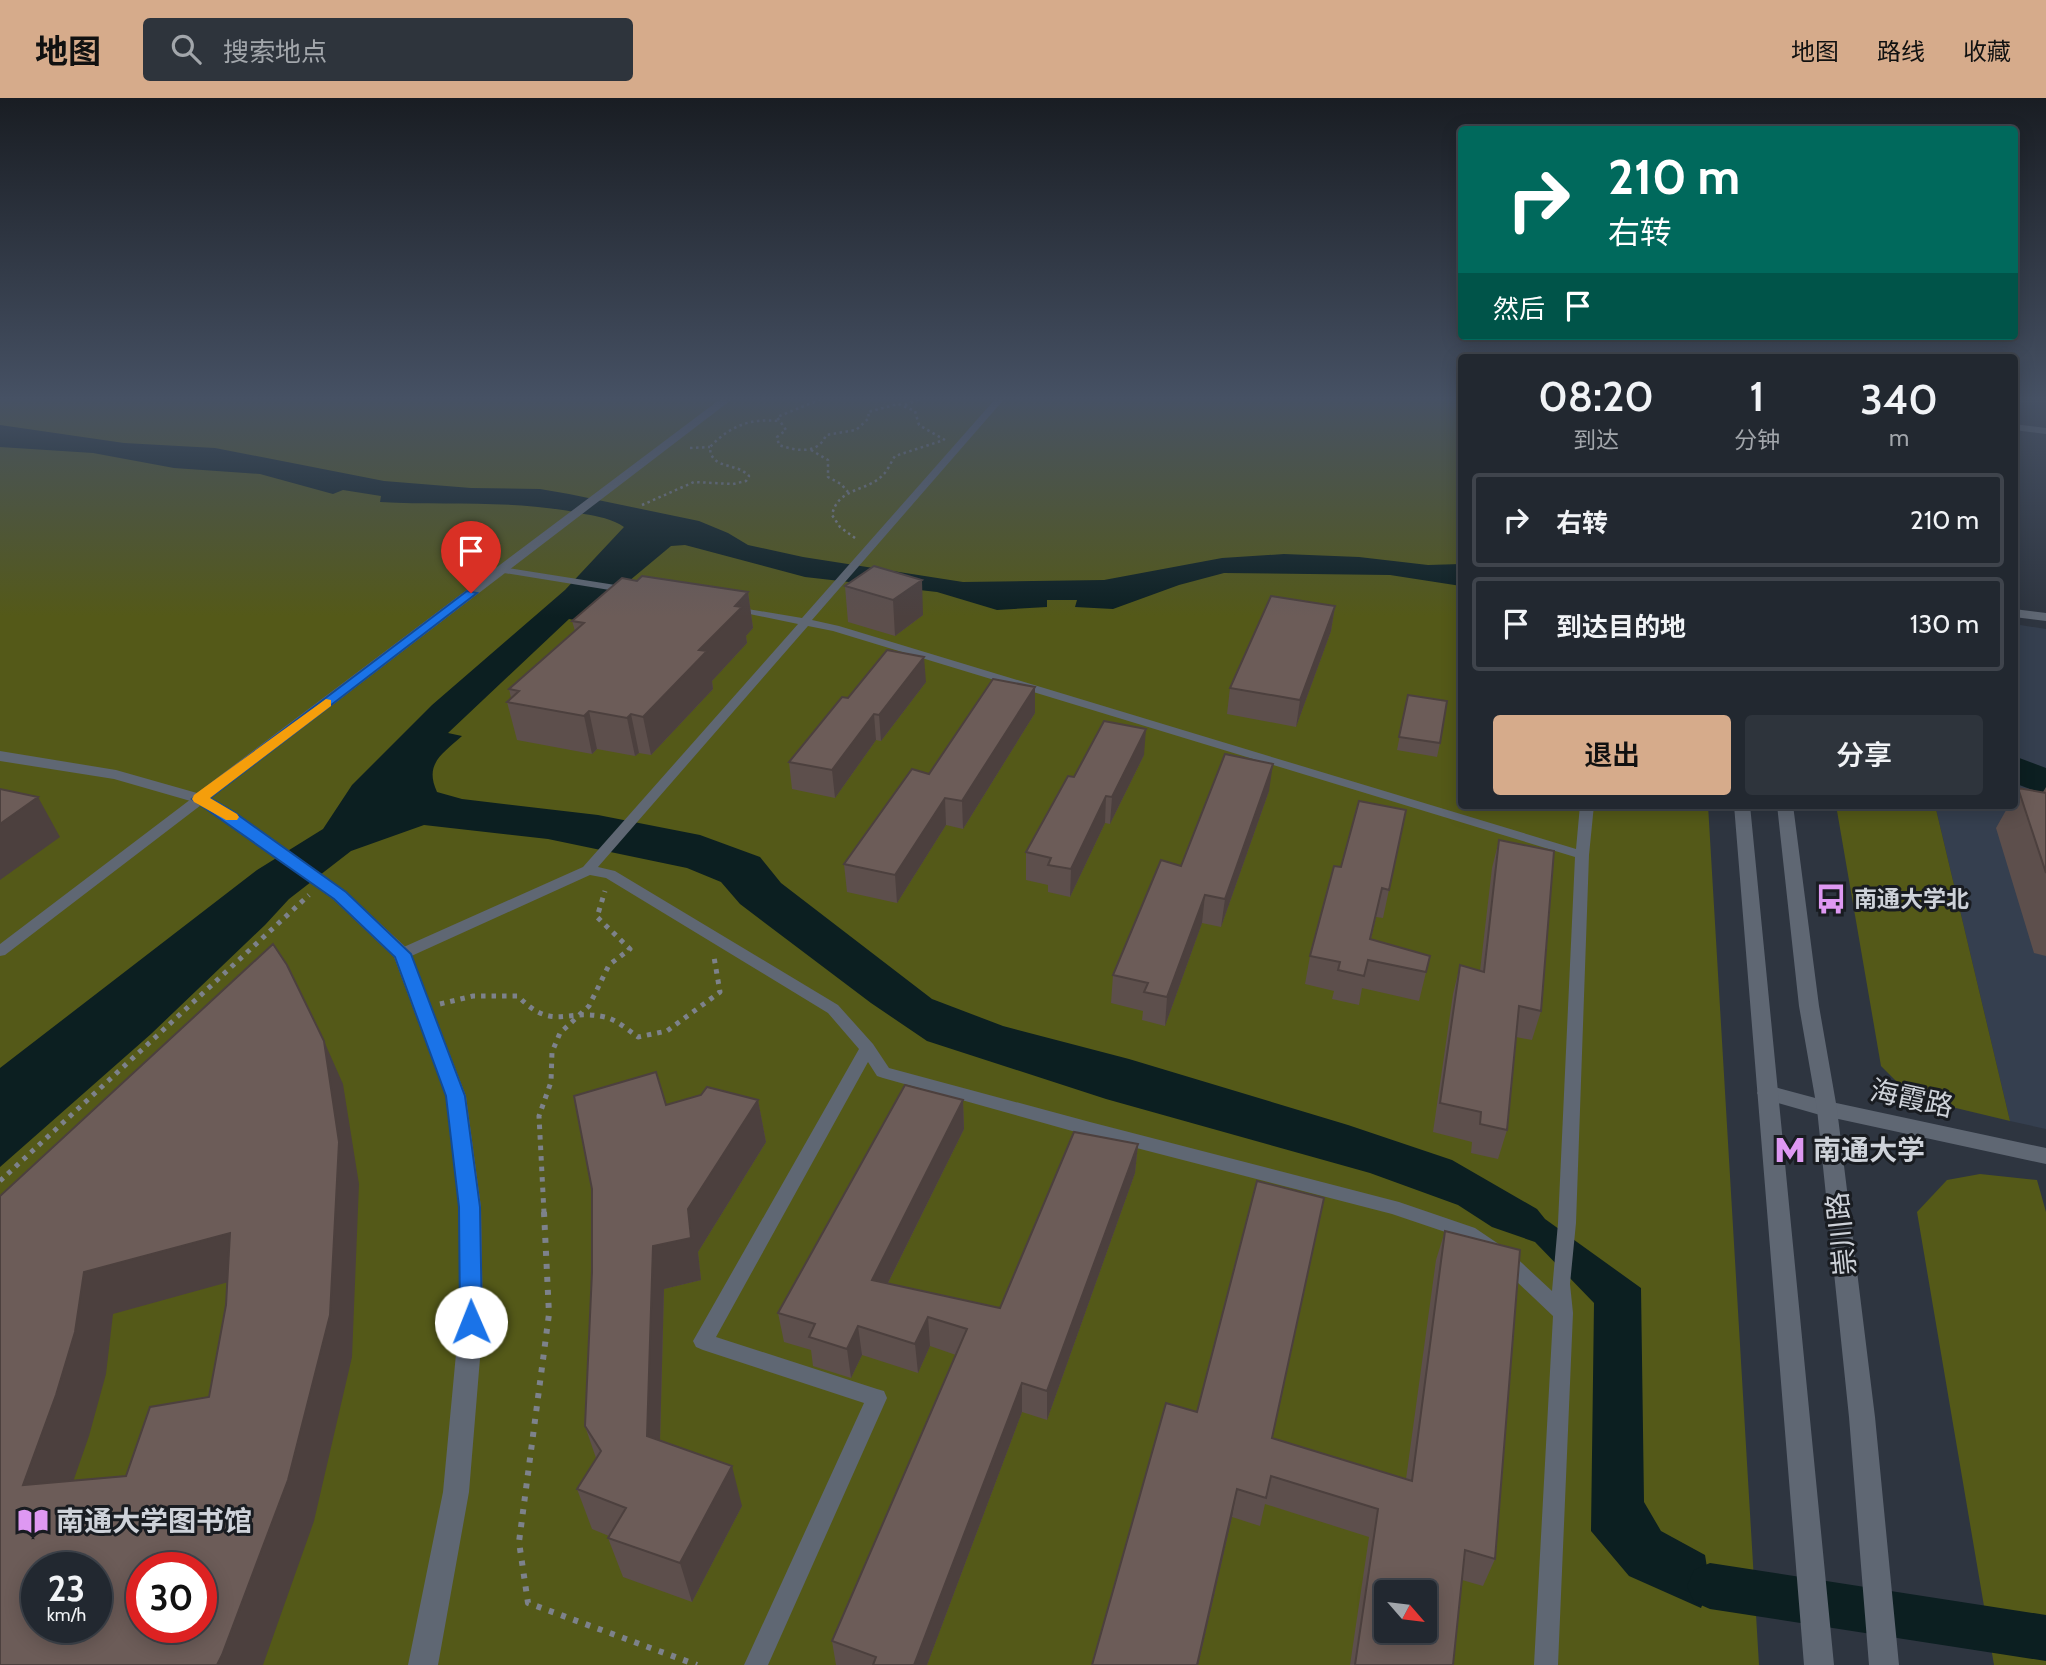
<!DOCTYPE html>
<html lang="zh">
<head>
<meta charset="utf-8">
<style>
  body { margin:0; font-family:Cabin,"Noto Sans SC",sans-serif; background:#2e343c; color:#f1f3f6; height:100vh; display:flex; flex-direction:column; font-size:26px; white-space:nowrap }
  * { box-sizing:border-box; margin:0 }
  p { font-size:23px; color:#a2a6ab }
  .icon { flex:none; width:38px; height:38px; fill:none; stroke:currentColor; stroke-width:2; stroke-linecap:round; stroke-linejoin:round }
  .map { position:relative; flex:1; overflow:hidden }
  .side { position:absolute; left:1458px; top:256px; width:560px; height:455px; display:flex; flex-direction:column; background:#222830; border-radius:7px; box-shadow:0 4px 18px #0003,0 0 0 2px #3f444c }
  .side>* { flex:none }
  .guide { position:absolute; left:1458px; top:28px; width:560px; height:214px; border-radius:7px; box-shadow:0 4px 18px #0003,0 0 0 2px #3f444c; background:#00695c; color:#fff; overflow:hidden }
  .needle { width:46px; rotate:118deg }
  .tools { position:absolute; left:1374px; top:1482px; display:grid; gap:14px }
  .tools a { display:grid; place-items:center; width:63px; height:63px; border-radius:7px; background:#222830; box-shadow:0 4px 18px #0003,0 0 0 2px #3f444c; font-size:35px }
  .speed { position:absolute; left:21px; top:1454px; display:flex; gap:14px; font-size:35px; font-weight:700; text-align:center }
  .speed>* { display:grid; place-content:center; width:91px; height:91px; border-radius:50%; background:#222830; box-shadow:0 4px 18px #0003,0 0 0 2px #3f444c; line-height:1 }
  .speed small { font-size:18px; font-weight:400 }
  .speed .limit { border:10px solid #d22; background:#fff; color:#111 }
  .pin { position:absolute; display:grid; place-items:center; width:60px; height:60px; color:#fff; margin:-72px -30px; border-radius:50% 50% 50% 0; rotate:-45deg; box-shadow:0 0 7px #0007 }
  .pin .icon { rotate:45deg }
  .me { position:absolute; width:77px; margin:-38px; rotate:359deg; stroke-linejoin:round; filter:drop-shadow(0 0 5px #0008) }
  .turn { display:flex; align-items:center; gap:24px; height:147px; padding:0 35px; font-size:32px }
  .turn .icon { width:91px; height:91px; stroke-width:2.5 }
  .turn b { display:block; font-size:49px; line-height:60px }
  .then { display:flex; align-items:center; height:66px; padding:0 35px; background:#0003; gap:14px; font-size:26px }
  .eta { display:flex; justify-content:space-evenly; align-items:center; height:119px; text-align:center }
  .eta b { font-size:42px; font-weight:600; line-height:49px }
  .action { display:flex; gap:14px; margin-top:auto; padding:14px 35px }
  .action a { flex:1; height:80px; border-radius:7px; background:#d6ab8b; color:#111; font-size:28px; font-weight:600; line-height:80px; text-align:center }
  .action a+a { background:#2e343c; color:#f1f3f6 }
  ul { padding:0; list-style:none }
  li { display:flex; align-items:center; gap:21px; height:94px; margin:0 14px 10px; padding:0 21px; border:4px solid #3f444c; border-radius:7px }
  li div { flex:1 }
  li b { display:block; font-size:26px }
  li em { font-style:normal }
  header { display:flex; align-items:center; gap:42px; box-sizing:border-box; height:98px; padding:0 35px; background:#d6ab8b; color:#111 }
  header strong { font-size:33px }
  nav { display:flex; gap:38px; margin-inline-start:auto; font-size:24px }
  .search { width:490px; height:63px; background:#2e343c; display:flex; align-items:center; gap:18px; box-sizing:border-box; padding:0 24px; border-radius:7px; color:#a2a6ab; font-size:26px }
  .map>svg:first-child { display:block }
</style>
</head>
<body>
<header>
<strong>地图</strong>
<div class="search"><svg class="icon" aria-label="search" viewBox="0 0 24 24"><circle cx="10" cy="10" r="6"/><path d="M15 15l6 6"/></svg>搜索地点</div>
<nav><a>地图</a><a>路线</a><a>收藏</a></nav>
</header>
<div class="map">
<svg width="2046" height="1567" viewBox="0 0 2046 1567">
  <rect width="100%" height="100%" fill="#2e3540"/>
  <path fill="#353f4f" d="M2014 526 2046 531V1031L2010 1023 1935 707H2014Z"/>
  <path fill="#545918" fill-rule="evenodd" d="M0 299H1461V707H1708L1759 1567H0ZM37 1470H96V1530H37ZM142 1470H201V1530H142ZM1386 1494H1424V1533H1386Z
    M1836 707H1935L2010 1023 1935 1005 1904 991 1881 968Z
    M1980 1076 2037 1082 2046 1114V1567H1994L1917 1114 1947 1082Z"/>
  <path fill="#0c1f21" d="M0 327 124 345 215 350 384 383 471 390 540 391 569 396 699 423 728 435 748 447 803 459 963 484 1104 482 1222 460 1284 456 1359 459 1428 467 1461 466V488L1390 477 1224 475 1179 487 1113 511 1075 509 1077 502H1047V509L997 512 937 494 805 479 685 447 671 448 581 523 569 521 448 635 462 638C442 656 424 666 437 694L462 701 598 717 700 737 760 759 781 785 932 901 1003 928 1129 961 1348 1027 1452 1062 1537 1111 1545 1121 1641 1190 1644 1404 1661 1433 1705 1457 1710 1488 1701 1510 1629 1478 1591 1433 1594 1205 1535 1144 1492 1129 1458 1107 1370 1075 1106 1001 927 943 871 905 740 806 721 784 687 770 548 741 424 727 351 753 289 801 265 827 151 936 0 1069V970L257 772 323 731 352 687 432 607 565 492 624 429C613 421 597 418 584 416 516 401 448 408 380 404L381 398 343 392 333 396 260 376 174 370 93 355 0 349Z
    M2014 658 2046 670V697L2014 685Z"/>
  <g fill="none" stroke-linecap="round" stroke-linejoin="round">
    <path fill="#0c1f21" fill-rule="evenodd" d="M1710 1465 2046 1517V1563L1710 1511 1694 1504 1687 1488 1694 1472Z"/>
    <path stroke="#7d828b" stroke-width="2.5" stroke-dasharray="2.5 3.5" stroke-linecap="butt" d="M826 299 777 319 786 332 777 339 779 347C796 353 818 357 826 337L856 332 869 320 868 314 898 306 915 313 919 327 945 342
      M905 307 925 299
      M690 350 710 349
      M811 352 828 362V379L841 386 848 394
      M642 407 694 384 733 386 746 383 749 378C737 364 710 372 710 349 730 328 750 320 779 323
      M855 440 840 429 832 417C838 389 867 394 883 377 888 372 891 364 895 358L941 343"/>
    <path stroke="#7d828b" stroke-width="5" stroke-dasharray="4.5 6" stroke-linecap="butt" d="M440 906 473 898H518C552 934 566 910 605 919 617 922 628 932 638 939L667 933 720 894 714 859
      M0 1083 309 797
      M544 1115 539 1018 551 984 552 954 560 935 589 908 609 867 630 851 597 819 605 793"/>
    <path stroke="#7d828b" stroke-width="6" stroke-dasharray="5 8" stroke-linecap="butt" d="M544 1114 549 1216 519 1444 528 1505 697 1567"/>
    <path fill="#5f6773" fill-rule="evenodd" d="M997 299H1006L812 522 839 528 1576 751 1580 707H1594L1589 757 1576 1125 1570 1186 1573 1215 1558 1567H1534L1553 1218 1495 1163 1463 1140 1392 1116 1090 1038 883 980 877 978 868 964 716 1239 877 1291 884 1293 887 1300 768 1567H744L864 1305 703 1252 696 1249 693 1243 859 951 828 915 606 780 590 777 407 860 402 861 395 856 397 852 583 769 798 526 730 512V508L802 520ZM808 528 833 533 1575 759 1558 1125 1552 1193 1509 1153 1475 1130 1399 1104 1090 1024 889 970 873 946 838 907 615 773 598 769Z
      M502 469 628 489 633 492 628 495 498 474 497 472Z
      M200 697 206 701 205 704 5 857 0 858V846L195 698Z"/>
    <path fill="#5f6773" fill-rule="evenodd" d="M723 299H735L211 700 235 714 346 794 409 852 466 998 481 1109 483 1224 469 1394 438 1567H408L443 1394 459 1224V1109L446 998 394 859 334 802 223 720 194 704 114 681 0 663V653L116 672 197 695Z
      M2014 511 2046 515V523L2014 519Z
      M1827 1003 2046 1050V1066L1820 1017 1817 1011 1820 1005Z"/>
    <path fill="#5f6773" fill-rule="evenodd" d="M1767 987 1834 1005 1837 1011 1834 1017 1827 1019 1760 1000 1757 995 1760 990Z"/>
    <path fill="#5f6773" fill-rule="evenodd" d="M2014 326 2046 330V336L2014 332Z
      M1734 707H1750L1834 1567H1804Z
      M1777 707H1793L1819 908 1837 1011 1875 1319 1899 1567H1869L1849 1319 1817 1011 1799 908Z"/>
  </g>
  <path fill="#5d4f4c" d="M874 468 923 517 895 538 848 524 845 488Z
    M637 483 748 494 753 530 746 538 747 545 712 583 713 591 651 657 639 655 635 658 597 651 592 656 517 642 507 604 511 600 509 591 575 533 572 523Z
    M1335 508 1331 533 1296 629 1227 616 1230 590Z
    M926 584 881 643 876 642 835 700 792 691 789 664 848 600Z
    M1035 589V615L963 731 946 727 897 805 847 794 844 766 929 676Z
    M1408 597 1440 645 1437 659 1397 652Z
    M1144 657 1110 726 1105 725 1070 799 1048 794V787L1026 782V754L1074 679Z
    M2046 689V858L2034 855 1996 730 2009 707H2014V697L2018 690 2043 694Z
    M1269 693 1221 829 1202 825 1165 928 1142 922 1143 913 1111 905 1113 877 1181 768Z
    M1406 712 1383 820 1376 819 1371 841 1430 858 1419 903 1362 890 1359 907 1332 901 1334 893 1305 886 1310 858 1341 769Z
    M1499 742 1541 913 1532 942 1516 939 1507 1032 1498 1061 1471 1055 1472 1044 1433 1034 1453 896 1460 867 1480 873 1492 770Z
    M758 1002 766 1044 698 1154 701 1182 664 1191 660 1343 742 1408 692 1504 623 1479 608 1440 609 1438 592 1431 577 1391 596 1360 585 1328 666 1007Z
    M963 1002 964 1031 888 1185 1000 1210 1138 1046 1135 1075 1047 1322 1022 1314 927 1567H836L832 1543 956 1257 930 1248 918 1275 862 1257 851 1280 813 1268 811 1252 784 1244 778 1215Z
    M1445 1133 1495 1461 1483 1488 1462 1482 1453 1567H1350L1369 1439 1265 1406 1260 1428 1232 1419 1198 1567H1092L1197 1314 1272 1340 1406 1381 1436 1162Z"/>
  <path fill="#4c403e" d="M922 482 923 517 895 538 893 502Z
    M748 494 753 530 746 538 747 545 712 583 713 591 651 657 643 619 735 508Z
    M1335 508 1331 533 1296 629 1300 602Z
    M924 559 926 584 881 643 879 617Z
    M1035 589V615L963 731 962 703Z
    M589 613 597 651 592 656 584 618Z
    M631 616 639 655 635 658 627 620Z
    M874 616 876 642 835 700 832 672Z
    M1146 631 1144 657 1110 726 1112 699Z
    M1273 666 1269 693 1221 829 1225 801Z
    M1106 698 1105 725 1070 799 1071 771Z
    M38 699 60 739 0 782V726Z
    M945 700 946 727 897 805 895 777Z
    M1205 797 1202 825 1165 928 1167 899Z
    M324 943 343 986 359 1086 352 1259 314 1423 263 1567H217Z
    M758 1002 766 1044 698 1154 701 1182 664 1191 659 1379 647 1338 653 1148 688 1111Z
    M963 1002 964 1031 875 1211 872 1182Z
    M1138 1046 1135 1075 1047 1322V1293Z
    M230 1135 254 1177 113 1216 106 1276 89 1338 58 1427 23 1387 84 1174Z
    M928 1219 930 1248 918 1275 915 1246Z
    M858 1228 862 1257 851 1280 847 1251Z
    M1022 1285V1314L927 1567H914Z
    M732 1368 742 1408 692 1504 680 1465Z
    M1237 1391 1232 1419 1198 1567H1197Z"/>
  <path fill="#6c5c58" stroke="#4c403e" stroke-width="2" fill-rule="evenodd" d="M874 468 922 482 893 502 845 488Z
    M642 478 748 494 735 508 742 509 699 552 707 553 643 619 631 616 627 620 589 613 584 618 507 604 519 593 509 591 584 525 572 523 622 480 637 483Z
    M1271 498 1335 508 1300 602 1230 590Z
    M887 552 924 559 879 617 874 616 832 672 789 664 842 599 848 600Z
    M993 581 1035 589 962 703 945 700 895 777 844 766 912 671 929 676Z
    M1408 597 1447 603 1440 645 1399 639Z
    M1104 623 1146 631 1112 699 1106 698 1071 771 1048 767 1051 760 1026 754 1068 678 1074 679Z
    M1225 656 1273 666 1225 801 1205 797 1167 899 1144 894 1148 885 1113 877 1161 762 1181 768Z
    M2018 690 2046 695V775Z
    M0 691 38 699 0 726Z
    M1359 703 1406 712 1389 792 1382 790 1370 841 1430 858 1426 874 1368 862 1364 878 1338 872 1340 864 1310 858 1334 768 1341 769Z
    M1499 742 1554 753 1541 913 1519 908 1507 1032 1480 1026 1481 1014 1440 1005 1460 867 1484 874Z
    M273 846 287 867 324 943 339 1044 330 1217 288 1382 222 1557 217 1567H0V1098ZM230 1135 226 1207 209 1299 150 1309 126 1378 23 1387 56 1297 75 1234 84 1174ZM37 1470H96V1530H37ZM142 1470H201V1530H142Z
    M656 974 666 1007 701 997 707 989 758 1002 688 1111 691 1140 653 1148 647 1338 732 1368 680 1465 608 1440 626 1410 577 1391 601 1353 585 1328 592 1174V1091L574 998Z
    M905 987 963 1002 872 1182 1000 1210 1074 1034 1138 1046 1047 1293 1022 1285 914 1567H873L876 1559 832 1543 967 1231 928 1219 915 1246 858 1228 847 1251 809 1239 815 1226 778 1215Z
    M1257 1083 1324 1100 1272 1340 1412 1383 1445 1133 1520 1152 1495 1461 1465 1452 1453 1567H1355L1378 1411 1271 1378 1266 1400 1237 1391 1197 1567H1092L1166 1305 1197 1314ZM1386 1494H1424V1533H1386Z"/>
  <linearGradient id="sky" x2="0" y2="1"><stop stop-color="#191d23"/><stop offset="0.58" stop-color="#465164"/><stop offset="1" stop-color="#465164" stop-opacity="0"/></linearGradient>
  <rect width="2046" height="519" fill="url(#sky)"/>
  <path fill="#1a73e8" stroke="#114b97" stroke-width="2" d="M467 493 477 495 210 700 234 714 346 794 411 856 465 998 480 1109 482 1224 479 1231 471 1233 463 1231 460 1224 459 1109 446 998 395 859 334 801 192 701Z"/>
  <path fill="#f59e0b" d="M326 601 331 602V608L210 700 237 716 239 719 237 722H226L194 704 192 701 194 697Z"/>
  <defs>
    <g id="bus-bare" transform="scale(2.415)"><path d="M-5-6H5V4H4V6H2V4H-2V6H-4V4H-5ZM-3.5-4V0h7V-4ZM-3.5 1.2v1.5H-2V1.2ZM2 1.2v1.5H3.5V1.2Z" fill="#de98f2" stroke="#191c21" stroke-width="2.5" paint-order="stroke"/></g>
    <g id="metro-bare" transform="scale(2.415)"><path d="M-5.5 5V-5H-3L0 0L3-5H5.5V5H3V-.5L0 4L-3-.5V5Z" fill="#de98f2" stroke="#191c21" stroke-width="2.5" paint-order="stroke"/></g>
    <g id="library-bare" transform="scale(2.415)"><path d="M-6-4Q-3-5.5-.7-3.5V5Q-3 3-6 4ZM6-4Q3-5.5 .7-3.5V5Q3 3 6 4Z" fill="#de98f2" stroke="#191c21" stroke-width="2.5" paint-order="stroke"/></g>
  </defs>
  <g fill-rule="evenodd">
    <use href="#bus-bare" x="1831" y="801"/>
    <use href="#metro-bare" x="1790" y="1052"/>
    <use href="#library-bare" x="33" y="1423"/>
  </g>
  <g text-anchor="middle" stroke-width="6" stroke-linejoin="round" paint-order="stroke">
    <g font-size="23" font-weight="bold" fill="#ced2d9" stroke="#191c21" text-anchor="start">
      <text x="1854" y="809">南通大学北</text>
    </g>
    <g font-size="28" fill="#ced2d9" stroke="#191c21">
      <text transform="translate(1912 1000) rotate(12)" y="10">海霞路</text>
      <text transform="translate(1841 1136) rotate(-96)" y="10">崇川路</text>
    </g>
    <g font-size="28" font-weight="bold" fill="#ced2d9" stroke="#191c21" text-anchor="start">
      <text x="1813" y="1062">南通大学</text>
      <text x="56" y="1433">南通大学图书馆</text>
    </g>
  </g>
</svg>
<div class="tools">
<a><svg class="needle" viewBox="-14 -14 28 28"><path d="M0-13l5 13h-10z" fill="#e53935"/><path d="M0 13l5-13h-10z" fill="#a2a6ab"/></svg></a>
</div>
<div class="speed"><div>23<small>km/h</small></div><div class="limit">30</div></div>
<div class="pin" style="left:471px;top:495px;background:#d93025"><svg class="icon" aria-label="arrive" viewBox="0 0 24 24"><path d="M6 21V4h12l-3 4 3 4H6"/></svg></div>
<svg class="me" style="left:471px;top:1224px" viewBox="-20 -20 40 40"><circle r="19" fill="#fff"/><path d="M0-13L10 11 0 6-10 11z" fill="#1a73e8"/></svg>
<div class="guide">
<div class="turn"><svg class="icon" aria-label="right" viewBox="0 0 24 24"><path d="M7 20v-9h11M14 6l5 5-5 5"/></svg><div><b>210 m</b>右转</div></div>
<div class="then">然后<svg class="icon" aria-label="arrive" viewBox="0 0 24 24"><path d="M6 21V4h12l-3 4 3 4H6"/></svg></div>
</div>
<section class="side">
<div class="eta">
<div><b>08:20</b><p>到达</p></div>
<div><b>1</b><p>分钟</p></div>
<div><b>340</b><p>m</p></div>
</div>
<ul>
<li><svg class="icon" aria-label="right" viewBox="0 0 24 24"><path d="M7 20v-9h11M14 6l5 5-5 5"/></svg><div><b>右转</b></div><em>210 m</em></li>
<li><svg class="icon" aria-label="arrive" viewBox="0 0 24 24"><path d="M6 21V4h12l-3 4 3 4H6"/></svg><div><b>到达目的地</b></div><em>130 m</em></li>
</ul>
<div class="action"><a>退出</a><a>分享</a></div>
</section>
</div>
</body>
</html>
